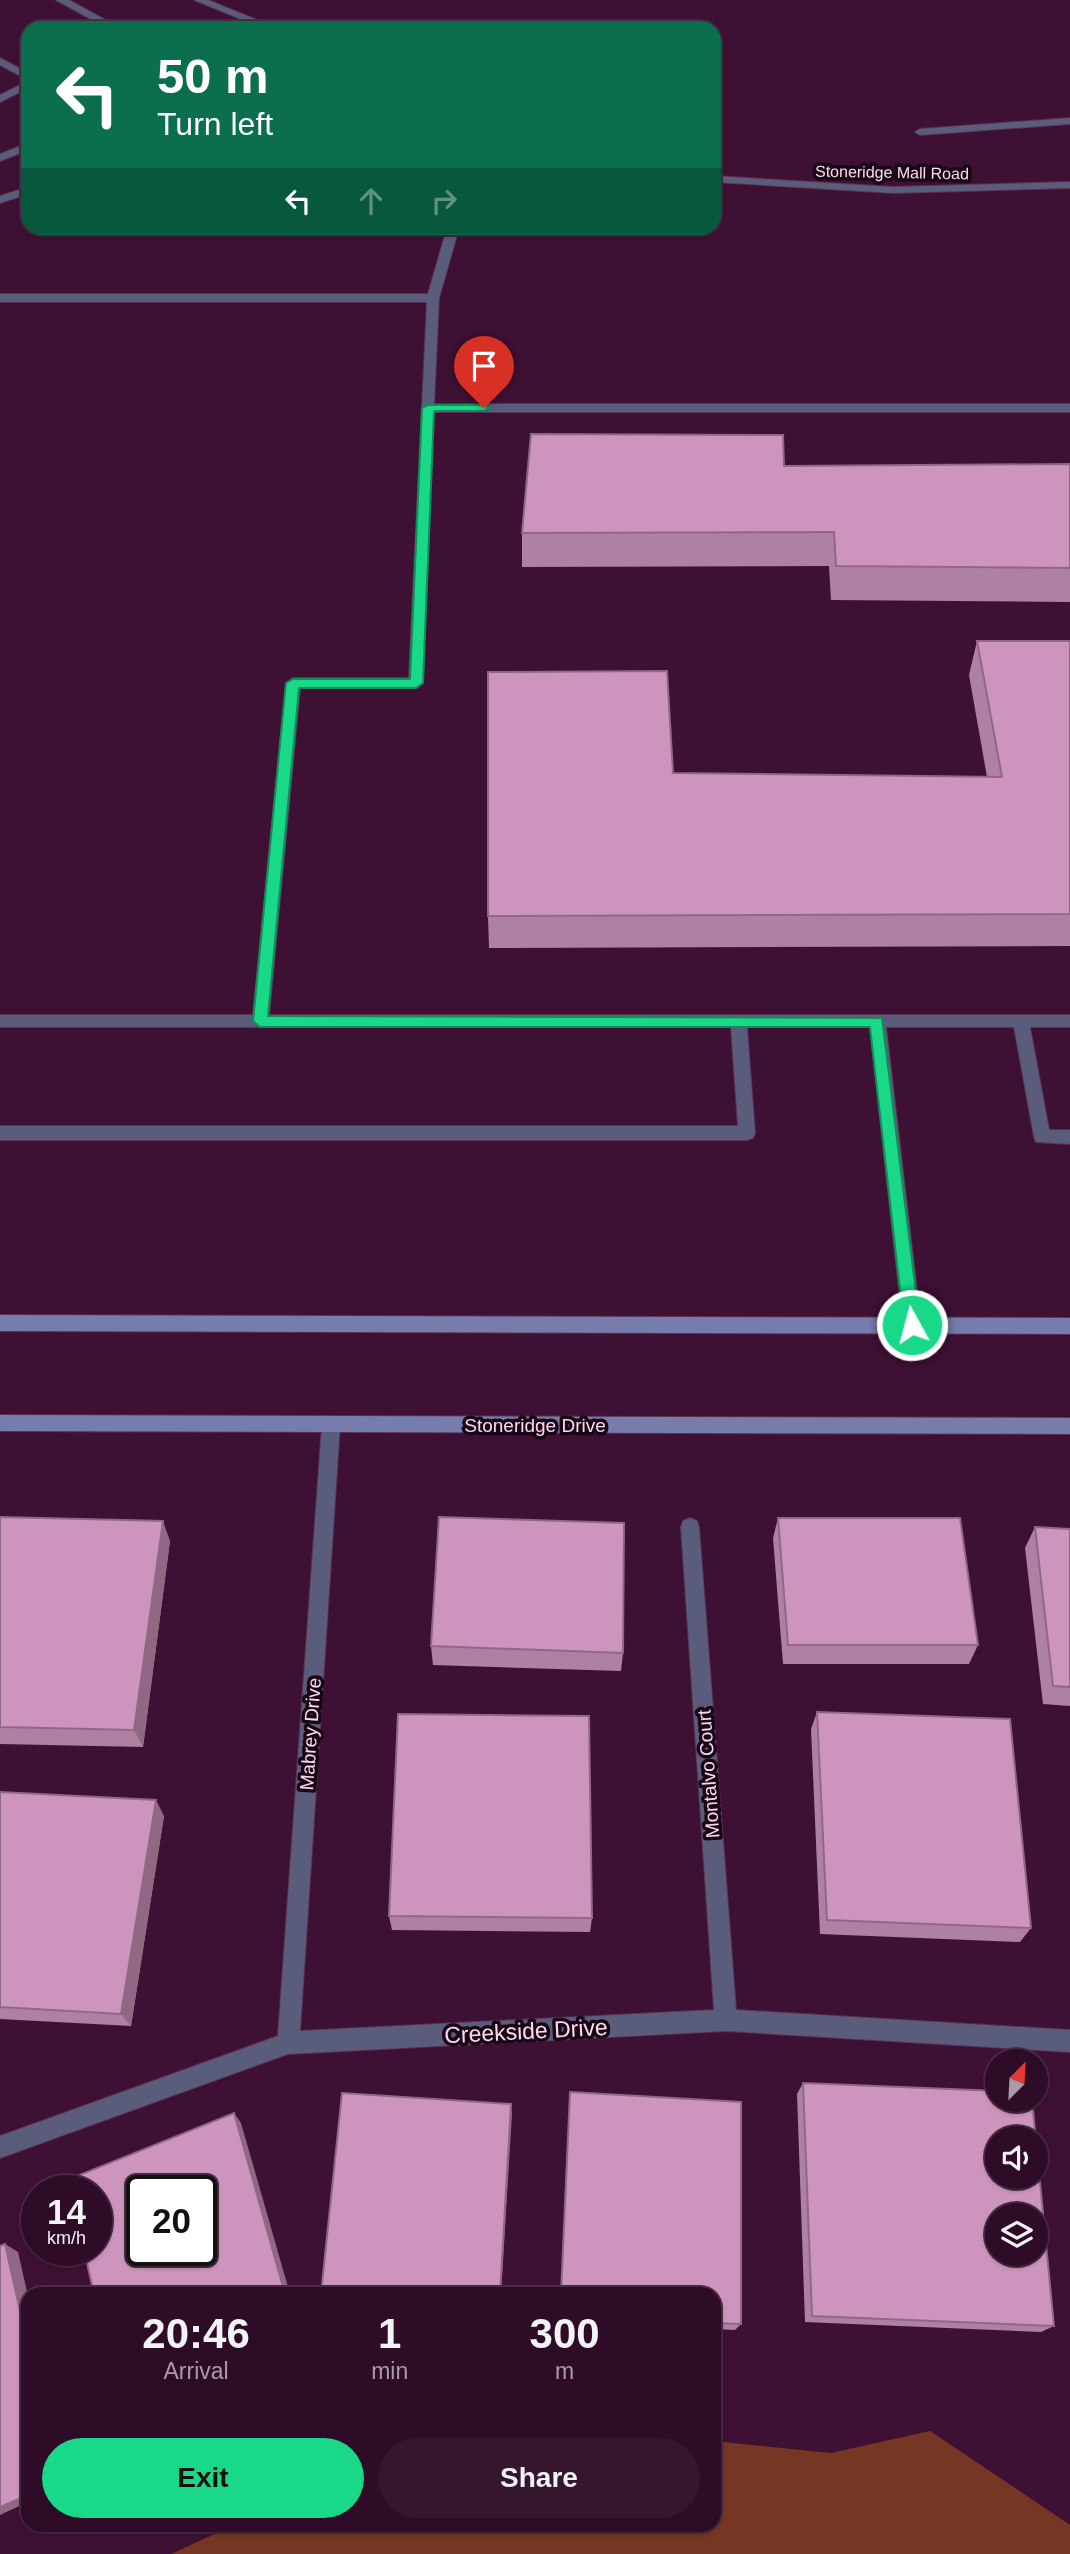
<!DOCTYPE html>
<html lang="en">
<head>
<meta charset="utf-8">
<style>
  body { margin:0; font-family:Arial,sans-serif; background:#36152f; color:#f1f3f6; height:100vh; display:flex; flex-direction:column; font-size:26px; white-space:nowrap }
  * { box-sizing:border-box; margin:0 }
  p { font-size:23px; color:#a79ba7 }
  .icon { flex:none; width:38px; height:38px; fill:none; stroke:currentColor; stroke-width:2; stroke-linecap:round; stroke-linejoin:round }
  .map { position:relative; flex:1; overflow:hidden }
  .drawer { position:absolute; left:21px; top:2287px; width:700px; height:245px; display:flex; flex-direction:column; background:#2e0c27; border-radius:21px; box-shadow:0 2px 5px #0004,0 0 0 2px #492c44 }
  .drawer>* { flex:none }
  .hud { position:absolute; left:21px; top:21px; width:700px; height:214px; border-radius:21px; box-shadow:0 2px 5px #0004,0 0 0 2px #492c44; background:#0b6e4f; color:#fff; overflow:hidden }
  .needle { width:46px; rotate:24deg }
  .tools { position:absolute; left:985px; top:2049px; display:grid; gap:14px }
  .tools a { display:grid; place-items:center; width:63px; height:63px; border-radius:50%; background:#2e0c27; box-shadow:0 2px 5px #0004,0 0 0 2px #492c44; font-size:35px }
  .speed { position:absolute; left:21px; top:2175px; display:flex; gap:14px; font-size:35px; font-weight:700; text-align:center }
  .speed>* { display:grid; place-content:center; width:91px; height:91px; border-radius:50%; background:#2e0c27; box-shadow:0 2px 5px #0004,0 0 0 2px #492c44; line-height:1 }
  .speed small { font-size:18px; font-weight:400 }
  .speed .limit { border:4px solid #111; border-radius:10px; background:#fff; color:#111 }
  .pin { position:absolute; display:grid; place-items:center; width:60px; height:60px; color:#fff; margin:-72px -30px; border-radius:50% 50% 50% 0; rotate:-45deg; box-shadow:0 0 7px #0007 }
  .pin .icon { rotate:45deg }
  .me { position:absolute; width:77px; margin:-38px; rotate:353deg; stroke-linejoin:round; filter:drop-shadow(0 0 5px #0008) }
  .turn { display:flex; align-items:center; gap:24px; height:147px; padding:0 21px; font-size:32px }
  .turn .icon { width:91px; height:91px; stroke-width:2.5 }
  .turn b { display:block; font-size:49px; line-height:60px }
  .lanes { display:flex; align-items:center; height:66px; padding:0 21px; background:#0003; justify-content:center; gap:35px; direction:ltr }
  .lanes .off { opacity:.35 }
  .eta { display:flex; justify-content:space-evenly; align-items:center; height:119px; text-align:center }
  .eta b { font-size:42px; font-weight:600; line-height:49px }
  .primary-button { display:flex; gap:14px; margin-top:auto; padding:14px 21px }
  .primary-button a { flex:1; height:80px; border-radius:42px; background:#19d989; color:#111; font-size:28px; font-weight:600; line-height:80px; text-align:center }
  .primary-button a+a { background:#36152f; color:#f1f3f6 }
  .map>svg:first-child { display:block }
</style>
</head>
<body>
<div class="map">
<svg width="1070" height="2554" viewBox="0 0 1070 2554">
  <rect width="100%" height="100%" fill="#3e1034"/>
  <path fill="#753623" d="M930 2431 1070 2525V2554H171L234 2525H714V2441L831 2453Z"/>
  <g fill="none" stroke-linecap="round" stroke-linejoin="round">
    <g stroke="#5c3052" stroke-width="2">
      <path id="lane" d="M194 0H208L277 28H263Z
        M0 58 28 73V80L0 65Z
        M28 81V88L0 102V95Z
        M1070 118V124L920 135 915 132 920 129Z
        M174 228H370L364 231 231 235 180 231Z
        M447 228H459L439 298 434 404H1070V412H434L423 683 416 688H300L269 1015H1070V1027H1030L1049 1130H1070V1144L1036 1142 1034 1137 1014 1027H886L921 1325 918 1330 912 1333 906 1330 903 1325 870 1027H747L755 1133 753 1138 747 1140H0V1126H738L731 1027H0V1015H253L286 683 293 678H409L427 302H0V294H428Z"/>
    </g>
    <g stroke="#5c3052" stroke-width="2">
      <path id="street" d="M56 0H69L120 28H107Z
        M28 143V150L0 161V154Z
        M714 176 893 187 1070 182V188L893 193 714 182Z
        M28 187V194L0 203V196Z
        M331 1417 337 1419 340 1425 300 2031 714 2010 681 1527 683 1521 690 1518 697 1521 699 1527 736 2010 1070 2030V2052L726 2031 288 2054 0 2158V2136L278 2036 322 1425 325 1419Z"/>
    </g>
    <g stroke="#5c3052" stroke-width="2">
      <path id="secondary" d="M0 1315 1070 1318V1334L0 1331Z
        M0 1415 1070 1418V1434L0 1431Z"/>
    </g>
    <use href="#lane" fill="#595d7b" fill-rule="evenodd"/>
    <use href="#street" fill="#595d7b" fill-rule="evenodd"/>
    <use href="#secondary" fill="#767dac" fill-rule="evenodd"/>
  </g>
  <path fill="#b080a3" d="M1070 464V602L831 600 829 566 522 567V533L784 466Z
    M977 641H1070V946L489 948 488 916 987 777 969 675Z
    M0 1517 170 1541 143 1747 0 1744Z
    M778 1518 978 1645 969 1664H783L773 1538Z
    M1035 1527 1070 1529V1706L1043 1704 1025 1548Z
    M431 1646 623 1653 621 1671 433 1665Z
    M817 1712 1031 1928 1020 1942 820 1934 811 1729Z
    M0 1792 164 1816 131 2026 0 2019Z
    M389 1916 592 1918 590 1932 392 1930Z
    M803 2083 1054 2326 1041 2332 805 2322 797 2094Z
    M714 2294 741 2324 735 2330 714 2329Z"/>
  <path fill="#906884" d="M163 1521 170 1541 143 1747 134 1730Z
    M156 1800 164 1816 131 2026 121 2014Z
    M511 2104 512 2114 501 2294H500Z
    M234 2113 241 2123 290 2294H285Z
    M5 2244 18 2252 28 2296V2346Z
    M28 2495V2502L0 2515V2507Z"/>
  <path fill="#cd95bd" stroke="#906884" stroke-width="2" fill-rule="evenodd" d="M531 434 783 435 784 466 1070 464V568L836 566 834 532 522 533Z
    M977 641H1070V914L488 916V672L667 671 673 773 1002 777Z
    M0 1517 163 1521 134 1730 0 1727Z
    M439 1517 624 1523 623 1653 431 1646Z
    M778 1518H960L978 1645H788Z
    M1035 1527 1070 1529V1687L1053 1686Z
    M817 1712 1010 1719 1031 1928 827 1920Z
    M398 1714 589 1716 592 1918 389 1916Z
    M0 1792 156 1800 121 2014 0 2007Z
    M803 2083 998 2091V2100H1032L1054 2326 812 2316ZM998 2138H1036V2177H998ZM998 2216H1036V2254H998Z
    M570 2092 741 2102V2324L714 2323V2294H561Z
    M342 2093 511 2104 500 2294H321Z
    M234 2113 285 2294H94L84 2250H96V2191H69L67 2180ZM142 2191H201V2250H142Z
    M5 2244 28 2346V2495L0 2507V2246Z"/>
  <path fill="#19d989" stroke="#108d59" stroke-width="2" d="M428 405H484L490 408 484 411H434L423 683 416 688H299L268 1016 882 1018 920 1325 918 1330H907L904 1325 870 1027H260L253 1021 286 683 293 679H410L422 408Z"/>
  <g text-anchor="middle" stroke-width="7" stroke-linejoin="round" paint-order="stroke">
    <g font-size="16" fill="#f9dbf0" stroke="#1a0715">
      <text transform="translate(892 172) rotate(1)" y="6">Stoneridge Mall Road</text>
    </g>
    <g font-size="19" fill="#f9dbf0" stroke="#1a0715">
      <text x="535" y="1432">Stoneridge Drive</text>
      <text transform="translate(310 1734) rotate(-86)" y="7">Mabrey Drive</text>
      <text transform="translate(708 1774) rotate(-94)" y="7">Montalvo Court</text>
    </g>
    <g font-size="23" fill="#f9dbf0" stroke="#1a0715">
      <text transform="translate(526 2031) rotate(-3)" y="8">Creekside Drive</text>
    </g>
  </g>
</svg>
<div class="tools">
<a><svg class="needle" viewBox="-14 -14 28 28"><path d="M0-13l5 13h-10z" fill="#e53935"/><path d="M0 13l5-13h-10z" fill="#a79ba7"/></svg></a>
<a><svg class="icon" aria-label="sound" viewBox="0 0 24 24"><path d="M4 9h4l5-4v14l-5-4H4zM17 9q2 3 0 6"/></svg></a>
<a><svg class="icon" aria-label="layers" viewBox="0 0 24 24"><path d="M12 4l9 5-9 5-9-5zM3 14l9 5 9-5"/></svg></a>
</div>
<div class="speed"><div>14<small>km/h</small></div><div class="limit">20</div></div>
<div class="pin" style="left:484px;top:408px;background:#d93025"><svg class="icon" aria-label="arrive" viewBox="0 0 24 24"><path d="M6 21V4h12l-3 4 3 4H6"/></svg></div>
<svg class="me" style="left:912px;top:1325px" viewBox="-20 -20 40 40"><circle r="17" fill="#19d989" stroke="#fff" stroke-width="3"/><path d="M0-11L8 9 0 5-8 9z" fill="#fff"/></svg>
<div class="hud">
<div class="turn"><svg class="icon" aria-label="left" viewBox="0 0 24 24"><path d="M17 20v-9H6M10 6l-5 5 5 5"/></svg><div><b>50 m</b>Turn left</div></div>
<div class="lanes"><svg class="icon" aria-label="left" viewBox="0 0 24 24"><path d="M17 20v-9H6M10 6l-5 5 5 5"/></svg><svg class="icon off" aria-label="ahead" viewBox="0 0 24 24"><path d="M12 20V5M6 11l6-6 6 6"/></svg><svg class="icon off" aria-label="right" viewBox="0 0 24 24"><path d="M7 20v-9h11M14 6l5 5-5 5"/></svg></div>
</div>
<section class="drawer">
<div class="eta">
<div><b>20:46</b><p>Arrival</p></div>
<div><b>1</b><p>min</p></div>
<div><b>300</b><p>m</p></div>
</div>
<div class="primary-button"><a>Exit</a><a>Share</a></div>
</section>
</div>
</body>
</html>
